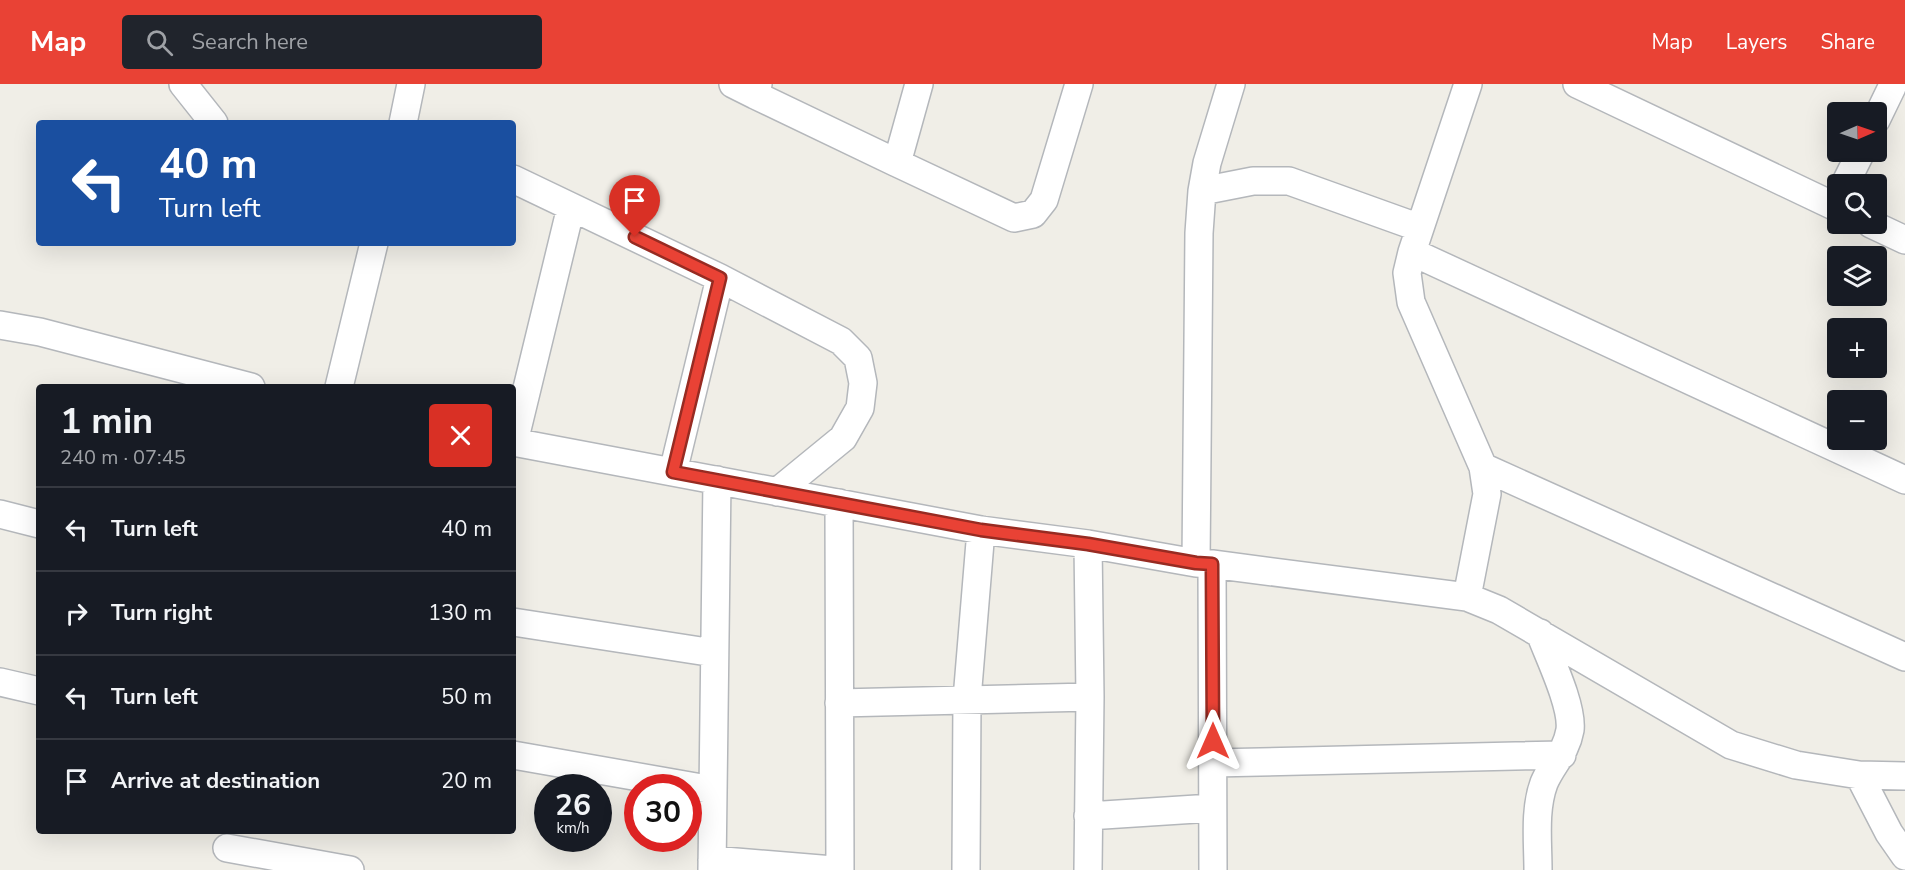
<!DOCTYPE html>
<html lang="en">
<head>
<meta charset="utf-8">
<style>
  body { margin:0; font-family:"Nunito Sans",sans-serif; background:#20242c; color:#f1f3f6; height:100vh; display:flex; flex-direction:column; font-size:22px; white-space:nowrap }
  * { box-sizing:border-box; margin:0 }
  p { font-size:20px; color:#9ea1a6 }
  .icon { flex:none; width:33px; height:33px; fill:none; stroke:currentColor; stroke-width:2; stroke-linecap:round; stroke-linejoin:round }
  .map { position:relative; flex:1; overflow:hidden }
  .side { position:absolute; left:36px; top:300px; width:480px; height:450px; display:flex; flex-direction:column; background:#171b24; border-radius:6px; box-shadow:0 6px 24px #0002 }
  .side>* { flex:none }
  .hud { position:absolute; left:36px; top:36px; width:480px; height:126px; border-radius:6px; box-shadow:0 6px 24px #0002; background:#1a4fa0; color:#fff; overflow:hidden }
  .needle { width:39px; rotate:88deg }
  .controls { position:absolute; left:1827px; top:18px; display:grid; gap:12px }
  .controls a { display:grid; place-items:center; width:60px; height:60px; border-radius:6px; background:#171b24; box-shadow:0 6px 24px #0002; font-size:30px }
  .speed { position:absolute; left:534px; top:690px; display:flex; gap:12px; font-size:30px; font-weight:700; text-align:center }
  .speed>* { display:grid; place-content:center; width:78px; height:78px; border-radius:50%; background:#171b24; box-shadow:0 6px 24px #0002; line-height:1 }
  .speed small { font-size:15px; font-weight:400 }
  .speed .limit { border:9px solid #d22; background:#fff; color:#111 }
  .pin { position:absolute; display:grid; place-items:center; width:51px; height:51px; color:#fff; margin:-62px -26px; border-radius:50% 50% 50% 0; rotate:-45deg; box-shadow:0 0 6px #0007 }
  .pin .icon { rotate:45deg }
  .me { position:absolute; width:66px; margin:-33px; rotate:0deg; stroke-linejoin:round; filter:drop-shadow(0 0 4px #0008) }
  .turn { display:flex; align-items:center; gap:21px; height:126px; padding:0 24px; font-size:27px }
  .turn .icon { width:78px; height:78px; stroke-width:2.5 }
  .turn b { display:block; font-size:42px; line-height:51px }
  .round { display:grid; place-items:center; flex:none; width:63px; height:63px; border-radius:6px; background:#20242c }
  .head { display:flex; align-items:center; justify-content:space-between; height:102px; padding:0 24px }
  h1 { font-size:36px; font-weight:700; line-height:45px }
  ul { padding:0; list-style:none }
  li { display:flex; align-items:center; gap:18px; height:84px; padding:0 24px; border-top:2px solid #363941 }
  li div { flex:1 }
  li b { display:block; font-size:22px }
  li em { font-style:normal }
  header { display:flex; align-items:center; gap:36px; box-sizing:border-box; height:84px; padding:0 30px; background:#e94235; color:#fff }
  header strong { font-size:28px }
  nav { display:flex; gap:33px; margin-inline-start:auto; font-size:21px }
  .search { width:420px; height:54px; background:#20242c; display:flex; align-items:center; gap:15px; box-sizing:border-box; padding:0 21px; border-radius:6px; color:#9ea1a6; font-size:22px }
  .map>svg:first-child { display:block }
</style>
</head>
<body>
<header>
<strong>Map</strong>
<div class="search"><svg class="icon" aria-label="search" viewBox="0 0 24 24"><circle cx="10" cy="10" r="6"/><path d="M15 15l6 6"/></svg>Search here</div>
<nav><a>Map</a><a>Layers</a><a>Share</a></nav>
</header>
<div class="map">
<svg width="1905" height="786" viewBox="0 0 1905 786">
  <rect width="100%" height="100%" fill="#f0eee7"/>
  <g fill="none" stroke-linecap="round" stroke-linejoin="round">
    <g stroke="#b4b7bb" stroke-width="30">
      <path id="street" d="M183 0 214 39
        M733 0 755 11 758 0
        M1577 0 1838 124
        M755 11 897 79 919 0
        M1876 36 1892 3
        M403 39 411 0
        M897 79 1014 134 1033 130 1044 116 1079 0
        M513 95 720 194 841 257 858 274 863 299 860 324 843 354 777 408
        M1845 100 1861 68
        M1202 107 1253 97H1289L1420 144
        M1871 140 1905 156
        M1412 168 1905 396
        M0 241 40 248 251 303
        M339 303 374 159
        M513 358 981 446 1088 460 1196 479 1212 480 1467 513 1499 526 1731 661 1796 681 1859 691 1905 692
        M514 358 571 123
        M1483 383 1905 573
        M673 388 720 194
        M839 419 840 786
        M0 430 39 440
        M1196 479 1199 149 1202 107 1207 79 1231 0
        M1212 480 1213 786
        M1467 513 1487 410 1483 383 1411 218 1407 189 1412 168 1468 0
        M513 538 714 569
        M0 598 39 607
        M839 619 1090 613
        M513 671 713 706
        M1213 679 1562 671
        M1859 691 1889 749 1905 772
        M1088 732 1212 724
        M227 764 350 786
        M712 776 833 786
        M712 786 717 396
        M966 786 967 615 981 446
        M1088 786 1090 613 1088 460
        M1538 786C1538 758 1534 726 1544 699 1552 680 1566 669 1570 646 1573 622 1549 573 1540 549"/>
    </g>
    <use href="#street" stroke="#fff" stroke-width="27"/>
  </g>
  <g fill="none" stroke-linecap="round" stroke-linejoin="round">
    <g stroke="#972b22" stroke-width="15">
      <path id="route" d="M635 153 720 194 673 388 981 446 1088 460 1196 479 1212 480 1213 657"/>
    </g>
    <use href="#route" stroke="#e94235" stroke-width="10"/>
  </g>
</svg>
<div class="controls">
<a><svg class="needle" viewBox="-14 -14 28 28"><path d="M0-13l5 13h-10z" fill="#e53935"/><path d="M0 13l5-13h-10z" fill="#9ea1a6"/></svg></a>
<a><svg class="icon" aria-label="search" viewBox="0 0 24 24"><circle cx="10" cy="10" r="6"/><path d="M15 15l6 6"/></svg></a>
<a><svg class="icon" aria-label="layers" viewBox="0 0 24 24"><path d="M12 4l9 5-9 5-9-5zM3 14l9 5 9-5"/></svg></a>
<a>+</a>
<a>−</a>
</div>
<div class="speed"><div>26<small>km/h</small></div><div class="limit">30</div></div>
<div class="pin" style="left:635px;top:153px;background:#d93025"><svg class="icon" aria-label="arrive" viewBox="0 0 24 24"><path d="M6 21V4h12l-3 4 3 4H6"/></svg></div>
<svg class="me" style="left:1213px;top:657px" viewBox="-20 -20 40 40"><path d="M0-17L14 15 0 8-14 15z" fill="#e94235" stroke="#fff" stroke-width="4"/></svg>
<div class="hud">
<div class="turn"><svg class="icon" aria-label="left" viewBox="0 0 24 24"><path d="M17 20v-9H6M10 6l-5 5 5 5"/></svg><div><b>40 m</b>Turn left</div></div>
</div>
<section class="side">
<div class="head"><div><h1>1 min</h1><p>240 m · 07:45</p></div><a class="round" style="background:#d93025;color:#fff"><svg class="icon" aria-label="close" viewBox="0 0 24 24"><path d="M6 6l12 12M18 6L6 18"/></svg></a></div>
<ul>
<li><svg class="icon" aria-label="left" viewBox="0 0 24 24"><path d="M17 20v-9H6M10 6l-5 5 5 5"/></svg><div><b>Turn left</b></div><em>40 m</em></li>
<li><svg class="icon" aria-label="right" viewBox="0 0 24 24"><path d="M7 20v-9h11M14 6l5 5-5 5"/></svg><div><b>Turn right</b></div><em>130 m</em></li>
<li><svg class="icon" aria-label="left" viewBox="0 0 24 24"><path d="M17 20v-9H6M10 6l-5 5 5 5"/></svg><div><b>Turn left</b></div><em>50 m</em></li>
<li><svg class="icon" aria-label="arrive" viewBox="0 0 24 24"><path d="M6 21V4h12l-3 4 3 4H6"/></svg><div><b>Arrive at destination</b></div><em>20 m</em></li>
</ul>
</section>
</div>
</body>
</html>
